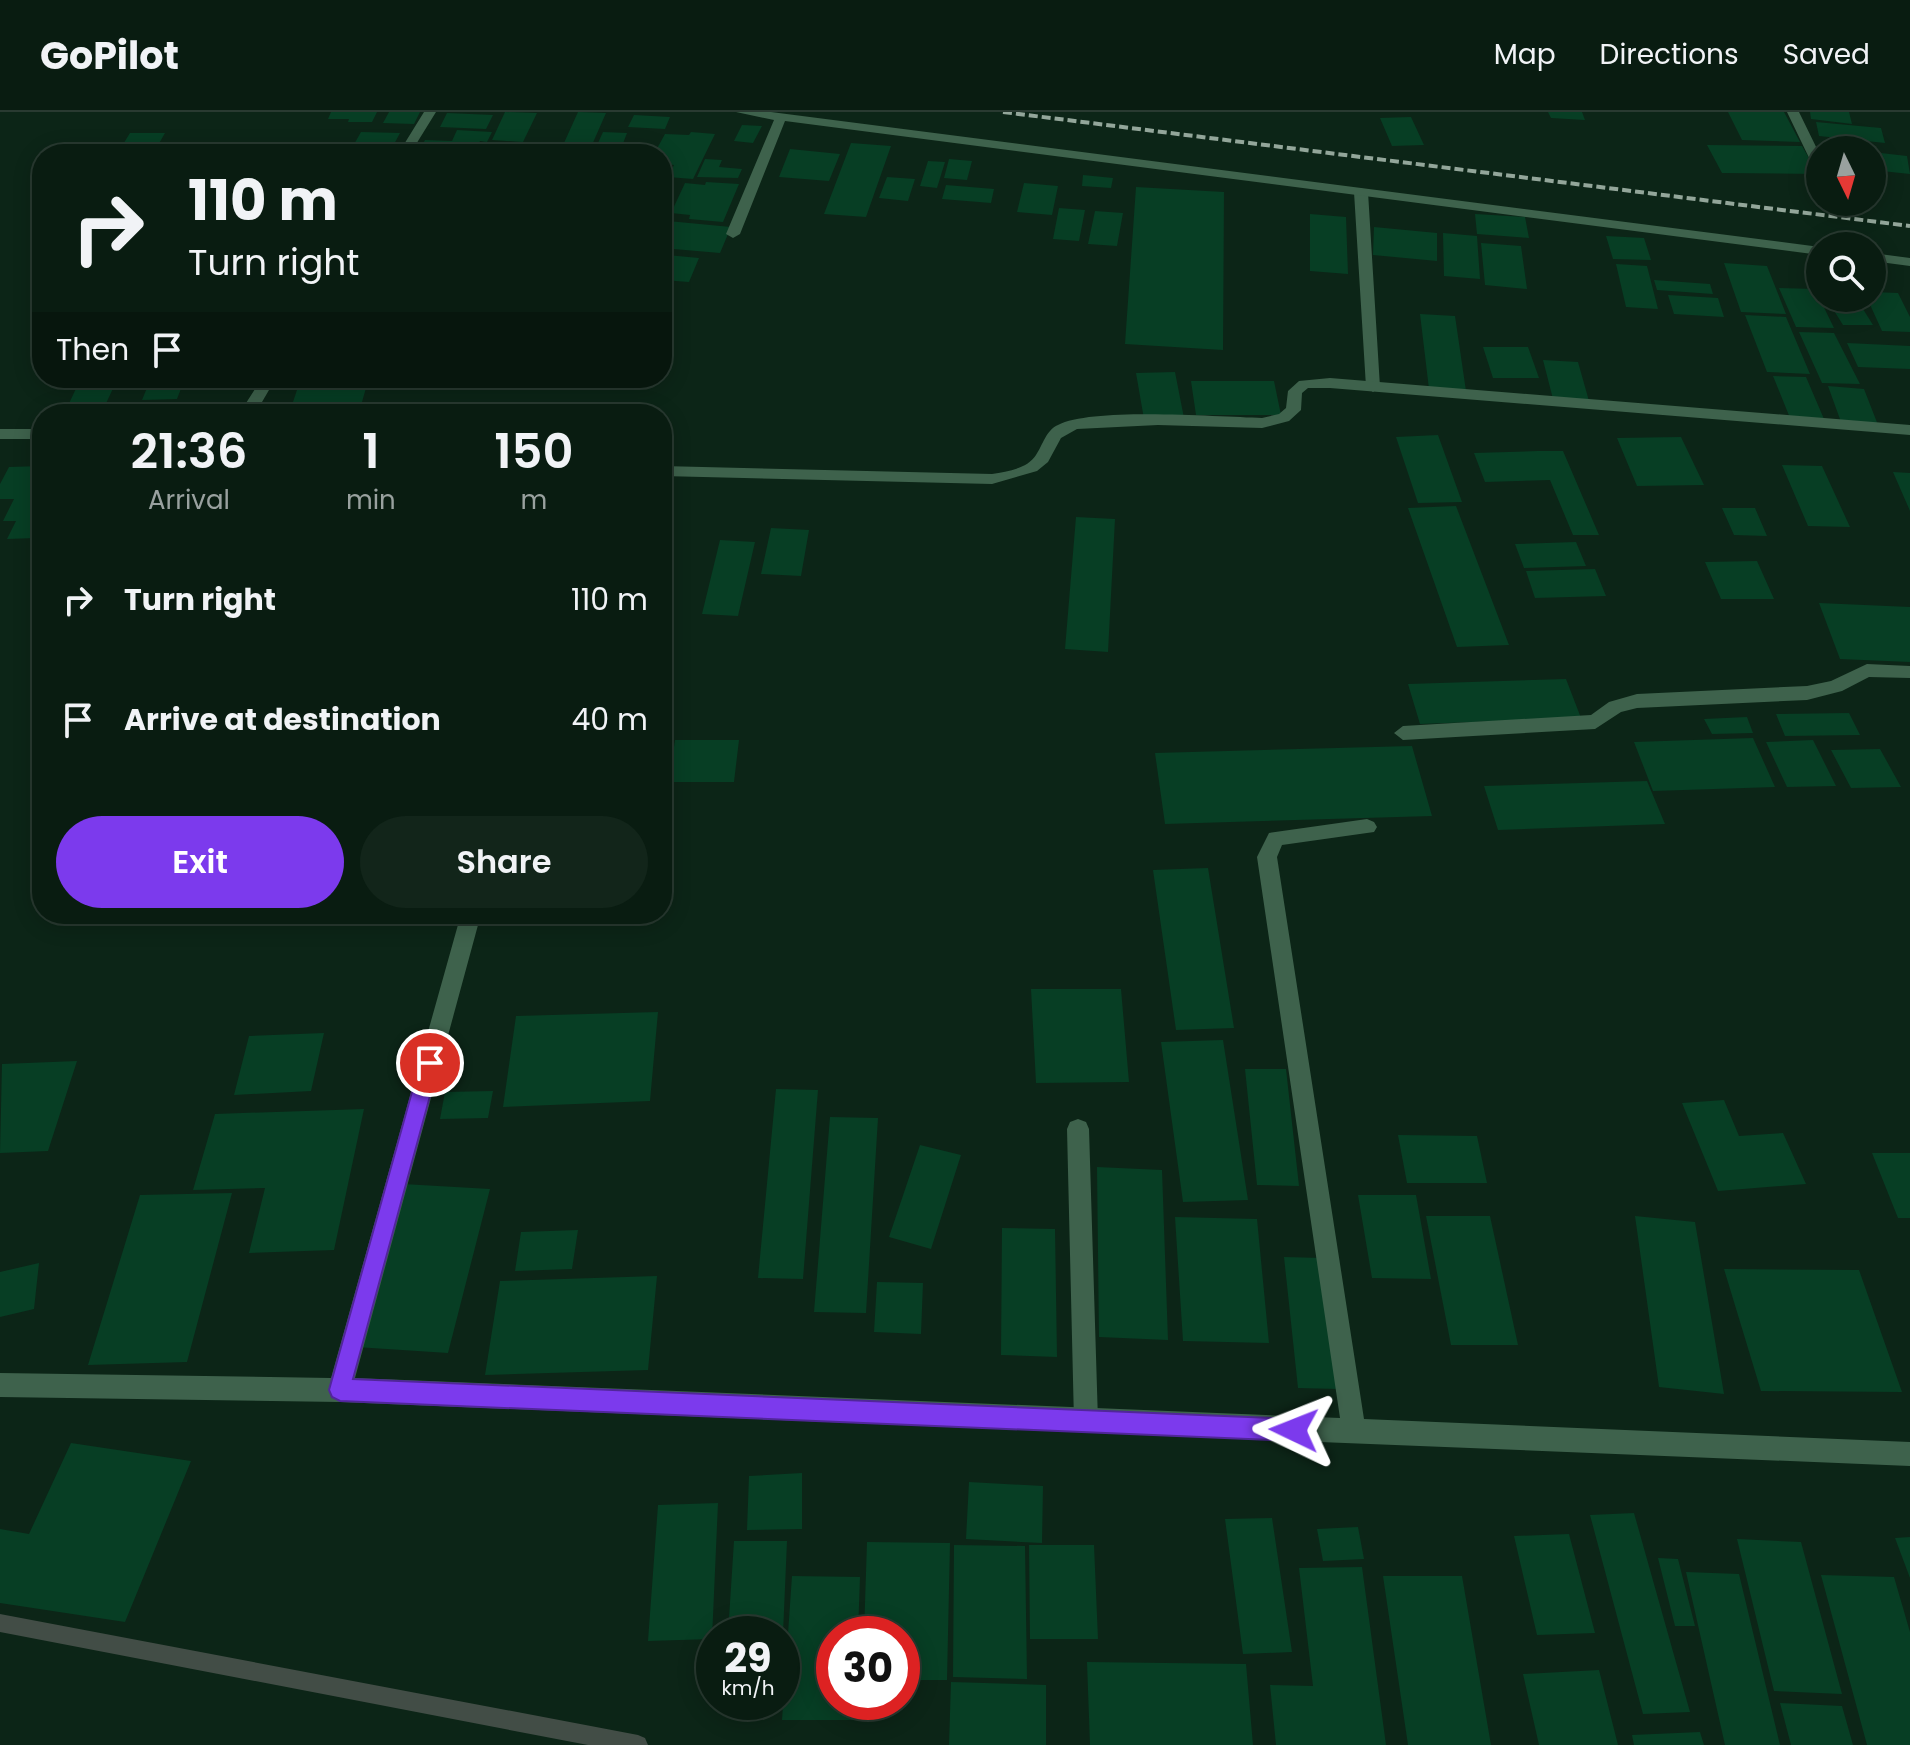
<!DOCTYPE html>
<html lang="en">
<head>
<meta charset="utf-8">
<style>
  body { margin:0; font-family:Poppins,sans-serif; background:#12251a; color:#f1f3f6; height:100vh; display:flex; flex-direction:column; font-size:30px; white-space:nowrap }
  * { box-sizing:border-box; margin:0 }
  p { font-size:26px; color:#99a19f }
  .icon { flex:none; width:44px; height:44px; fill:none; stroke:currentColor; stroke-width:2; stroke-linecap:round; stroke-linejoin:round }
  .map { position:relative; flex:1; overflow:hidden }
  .side { position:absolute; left:32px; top:292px; width:640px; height:520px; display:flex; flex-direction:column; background:#091c11; border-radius:32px; box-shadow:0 4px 20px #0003,0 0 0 2px #293a31 }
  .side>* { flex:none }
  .banner { position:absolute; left:32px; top:32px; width:640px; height:244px; border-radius:32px; box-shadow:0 4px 20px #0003,0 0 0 2px #293a31; background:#091c11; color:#f1f3f6; overflow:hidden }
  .needle { width:52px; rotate:175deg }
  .controls { position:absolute; left:1806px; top:24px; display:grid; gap:16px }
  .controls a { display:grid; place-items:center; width:80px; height:80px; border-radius:50%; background:#091c11; box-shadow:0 4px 20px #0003,0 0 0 2px #293a31; font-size:40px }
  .speed { position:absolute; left:696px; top:1504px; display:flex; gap:16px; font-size:40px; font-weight:700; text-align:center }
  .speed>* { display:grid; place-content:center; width:104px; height:104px; border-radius:50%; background:#091c11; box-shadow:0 4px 20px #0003,0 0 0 2px #293a31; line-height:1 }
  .speed small { font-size:20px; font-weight:400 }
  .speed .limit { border:12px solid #d22; background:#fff; color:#111 }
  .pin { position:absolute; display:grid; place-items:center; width:68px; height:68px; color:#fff; margin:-34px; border:4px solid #fff; border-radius:50%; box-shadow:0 2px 8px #0007 }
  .me { position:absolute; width:88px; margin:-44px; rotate:272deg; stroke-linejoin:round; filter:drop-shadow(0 0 6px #0008) }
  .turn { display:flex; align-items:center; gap:28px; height:168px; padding:0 24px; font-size:36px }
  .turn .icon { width:104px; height:104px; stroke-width:2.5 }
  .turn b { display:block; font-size:56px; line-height:68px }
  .then { display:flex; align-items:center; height:76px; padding:0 24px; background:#0003; gap:16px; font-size:30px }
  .eta { display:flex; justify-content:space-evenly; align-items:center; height:136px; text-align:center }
  .eta b { font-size:48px; font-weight:600; line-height:56px }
  .cta { display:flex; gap:16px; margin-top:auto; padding:16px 24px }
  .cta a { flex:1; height:92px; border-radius:48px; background:#7c3aed; color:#fff; font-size:32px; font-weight:600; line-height:92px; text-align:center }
  .cta a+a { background:#12251a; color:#f1f3f6 }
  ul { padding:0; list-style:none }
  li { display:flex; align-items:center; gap:24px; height:120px; padding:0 24px }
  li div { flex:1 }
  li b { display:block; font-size:30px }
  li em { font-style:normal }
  header { display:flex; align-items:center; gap:48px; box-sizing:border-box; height:112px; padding:0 40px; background:#091c11; border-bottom:2px solid #293a31 }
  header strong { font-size:38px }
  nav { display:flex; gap:44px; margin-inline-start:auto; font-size:28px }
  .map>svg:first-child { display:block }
</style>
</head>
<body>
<header>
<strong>GoPilot</strong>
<nav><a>Map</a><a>Directions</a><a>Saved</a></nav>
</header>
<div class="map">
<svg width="1910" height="1633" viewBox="0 0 1910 1633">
  <rect width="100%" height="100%" fill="#0c2517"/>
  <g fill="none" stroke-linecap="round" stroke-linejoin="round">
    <path fill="#424d46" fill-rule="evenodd" d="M0 1502 638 1623 645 1626 648 1633H588L0 1520Z"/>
  </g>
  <path fill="#073e24" d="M331 0H377L372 10H348L349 7H328Z
    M389 0H420L414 12 383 11Z
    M505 0 537 1 523 30 492 28Z
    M578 0 606 1 588 42H559Z
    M1548 0H1582L1585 8 1551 6Z
    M1728 0H1784L1800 30 1742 28Z
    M1810 0H1849L1852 12 1811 7Z
    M447 1 493 3 486 17 440 15Z
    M634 3 670 5 665 17 628 15Z
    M1411 5 1424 33 1392 34 1380 6Z
    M1816 10 1881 16 1885 31 1819 24Z
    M742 13 762 14 753 31 734 29Z
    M457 18 492 20 487 30 480 29 474 42H417L425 28 452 29Z
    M361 20 400 21 392 36 353 34Z
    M603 20 627 21 619 42H593Z
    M691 20 715 22 693 67 668 65 674 53 662 52V42H654L665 22 689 23Z
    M130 21H165L153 42H117Z
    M851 31 891 34 866 105 824 102Z
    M1707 33 1802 34 1818 62 1722 61Z
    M790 37 840 42 829 69 779 65Z
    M1872 40 1907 44 1910 62 1872 58Z
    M705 47 722 48 719 55 742 57 738 66 697 65Z
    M949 47 972 49 967 68 944 66Z
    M928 49 945 50 937 76 920 74Z
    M1083 63 1113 66 1111 76 1082 74Z
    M887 65 915 67 908 89 879 86Z
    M706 70 739 72 723 110 689 107 690 103 671 101 685 71 705 73Z
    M1024 71 1058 74 1052 103 1017 100Z
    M946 73 994 77 991 91 942 87Z
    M1136 75 1224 80 1223 238 1125 232Z
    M1059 96 1085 98 1079 129 1053 127Z
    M1095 99 1123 101 1117 134 1088 132Z
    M1310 102 1346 105 1348 162 1310 159Z
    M1475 102 1525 105 1529 126 1477 122Z
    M668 109 731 115 720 141 662 136V122Z
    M1374 115 1437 121V149L1373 143Z
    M1443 121 1477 124 1480 167 1444 164Z
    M1606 124 1644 126 1651 148 1613 147Z
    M1481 131 1521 134 1527 177 1485 173Z
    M667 143 699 146 689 170 662 168V155Z
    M1724 151 1767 154 1786 202 1741 200Z
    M1616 152 1647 154 1658 197 1626 195Z
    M1654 168 1710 172 1713 182 1657 178Z
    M1779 176 1815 177 1834 216 1796 215Z
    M1872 180 1898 181 1910 205V220L1882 219 1867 186H1872Z
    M1668 183 1718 186 1724 205 1674 202Z
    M1833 197H1863L1873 213H1843Z
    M1420 202 1455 204 1466 279 1429 277Z
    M1745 203 1786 205 1810 262 1767 260Z
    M1799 220 1834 221 1860 272 1822 271Z
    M1847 231 1910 234V257L1858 255Z
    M1483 235H1528L1539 266H1493Z
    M1543 248 1578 250 1589 289 1553 287Z
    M1175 260 1184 306 1144 307 1136 261Z
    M1773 264 1806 265 1824 307 1790 306Z
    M81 266H118L101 302H64Z
    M151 266H221L218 274H182L177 287 142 288Z
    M347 266H402L401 270 346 272Z
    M1191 269H1274L1281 303H1196Z
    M1828 274 1864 277 1878 313 1841 310Z
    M366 276 362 290 338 291 335 301 289 302 297 278Z
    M188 291 184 302H131L135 293Z
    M1438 323 1462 390 1418 391 1396 325Z
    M1681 325 1704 373 1637 374 1617 326Z
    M1538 339H1563L1599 423H1573L1550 368 1485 370 1474 341Z
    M1782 353 1822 354 1850 415 1808 414Z
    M42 354V414L36 426 7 427 16 409H3L14 387H0V372L9 355Z
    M1893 360 1910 361V399Z
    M1456 394 1509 533 1457 535 1408 396Z
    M1722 396H1755L1767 424 1734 423Z
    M1076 405 1115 407 1108 540 1065 537Z
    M771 416 809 418 801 464 761 462Z
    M720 428 755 430 738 504 702 502Z
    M1576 430 1586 454 1524 456 1515 432Z
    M1757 449 1774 487H1721L1705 450Z
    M1595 457 1606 484 1535 486 1526 459Z
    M1819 491 1910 495V550L1840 547Z
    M1566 567 1581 606 1420 612 1408 572Z
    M1849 601 1860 623 1785 624 1776 602Z
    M1747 605 1753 621 1712 622 1704 607Z
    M1753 626 1775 675 1653 679 1634 630Z
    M675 628H739L734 670H669Z
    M1813 628 1836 674 1787 675 1766 630Z
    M1412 634 1432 704 1165 712 1155 641Z
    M1880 637 1901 675 1851 676 1831 638Z
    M1647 669 1665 712 1498 718 1484 674Z
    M1208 756 1234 916 1176 918 1153 758Z
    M1031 877H1121L1129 970 1036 971Z
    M658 900 650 989 503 995 516 904Z
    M324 921 311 979 234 983 249 924Z
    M1223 928 1248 1088 1183 1090 1161 930Z
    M77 949 48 1039 0 1041 2 952Z
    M1245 957H1286L1299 1074 1257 1073Z
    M776 977 818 978 803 1167 758 1166Z
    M493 979 488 1006 440 1007 445 980Z
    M1724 988 1739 1024 1783 1021 1806 1072 1718 1079 1682 991Z
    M364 997 334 1138 249 1141 265 1076 193 1078 215 1002Z
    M830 1005 878 1006 866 1201 814 1200Z
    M1398 1023 1477 1024 1487 1071H1407Z
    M920 1033 961 1043 931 1137 889 1125Z
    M1872 1041H1910V1106H1898Z
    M1097 1055 1162 1058 1168 1228 1099 1225Z
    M403 1072 490 1077 448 1241 356 1235Z
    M232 1081 187 1250 88 1253 140 1083Z
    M1358 1083H1416L1431 1167 1372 1166Z
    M1426 1104H1490L1518 1233H1451Z
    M1635 1104 1695 1110 1724 1282 1659 1275Z
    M1175 1105 1257 1107 1269 1231 1183 1229Z
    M1002 1116 1055 1117 1057 1245 1001 1243Z
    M578 1118 572 1157 515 1159 521 1120Z
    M1284 1145 1322 1146 1338 1277 1298 1276Z
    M39 1151 34 1197 0 1205V1160Z
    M1724 1157 1859 1158 1902 1280 1761 1279Z
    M657 1164 648 1258 485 1263 500 1169Z
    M877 1170 923 1171 921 1222 874 1220Z
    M71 1331 191 1349 125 1510 0 1491V1417L29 1422Z
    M802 1361V1417L747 1418 749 1364Z
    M969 1370 1043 1374 1042 1431 966 1427Z
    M718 1391 712 1527 648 1529 658 1393Z
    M1634 1401 1690 1600 1643 1602 1590 1403Z
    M1272 1406 1292 1540 1243 1542 1225 1407Z
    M1358 1415 1364 1447 1323 1449 1317 1417Z
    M1569 1422 1595 1521 1537 1523 1514 1424Z
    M1910 1425V1466L1895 1426Z
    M1737 1427 1801 1430 1842 1582 1774 1579Z
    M734 1429H787L783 1522H728Z
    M867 1430 950 1431 947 1568H902V1522H864Z
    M954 1433 1025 1434 1027 1567 953 1565Z
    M1029 1433H1094L1098 1527H1030Z
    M1658 1446 1678 1447 1695 1514H1675Z
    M1362 1455 1386 1633H1276L1270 1573 1313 1574 1299 1456Z
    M1686 1460 1739 1462 1780 1633H1725Z
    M1821 1463 1894 1465 1910 1520V1633H1867Z
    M792 1464 860 1465 858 1522H834V1590H855L854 1608H782Z
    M1383 1464H1462L1491 1633H1408Z
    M1087 1550 1246 1552 1253 1633H1090Z
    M1599 1558 1618 1633H1539L1523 1562Z
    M951 1570 1046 1573V1633H949Z
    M724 1590H779V1595L723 1596Z
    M1780 1591 1842 1594 1853 1633H1791Z
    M1700 1620 1704 1633H1634L1632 1623Z"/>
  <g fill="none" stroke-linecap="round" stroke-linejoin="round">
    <path fill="#3e624c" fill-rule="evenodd" d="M1361 76 1368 80 1380 275 1373 280 1366 275 1354 80Z
      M1078 1007 1086 1010 1089 1017 1098 1309 1095 1318 1086 1321 1077 1318 1074 1309 1067 1017 1070 1010Z"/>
    <path fill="#3e624c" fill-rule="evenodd" d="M424 0H436L410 42H398Z
      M736 0H771L1820 135V143L785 9 740 122 733 126 726 122 774 8Z
      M1787 0H1799L1820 43V58L1813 54Z
      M1872 141 1910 146V154L1872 149Z
      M262 266H276L255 302H239Z
      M1330 266 1910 313V323L1330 276H1308L1302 281 1301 298 1289 309 1262 316 1158 313 1077 317 1061 326 1048 350 1037 359 992 372 662 364V354L992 362C1008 359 1027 357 1036 343 1043 333 1046 318 1058 313 1093 295 1218 305 1262 306L1279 302 1286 296 1288 279 1299 269Z
      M0 317H42V327H0Z
      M1867 552 1910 554V566L1869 565 1842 579 1807 588 1637 596 1621 600 1595 617 1403 628 1394 621 1403 614 1591 603 1609 590 1637 582 1807 574 1831 569Z
      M1367 707 1374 710 1377 715 1374 720 1282 733 1277 745 1364 1307 1910 1330V1354L340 1290 0 1285V1261L331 1266 461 802H481L355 1266 1340 1306 1257 745 1269 721Z"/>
    <path stroke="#93a69a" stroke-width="4" stroke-dasharray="9 4" stroke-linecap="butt" d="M1003 0 1910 114"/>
  </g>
  <path fill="#7c3aed" stroke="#51269a" stroke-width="2" d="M430 942 437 945 439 951 353 1267 1294 1307 1302 1310 1305 1318 1302 1326 1294 1329 340 1289 332 1285 329 1278 420 951 423 945Z"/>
</svg>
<div class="controls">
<a><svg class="needle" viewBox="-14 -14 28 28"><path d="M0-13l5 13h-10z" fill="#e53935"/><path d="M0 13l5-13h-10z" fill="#99a19f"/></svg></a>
<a><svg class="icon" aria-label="search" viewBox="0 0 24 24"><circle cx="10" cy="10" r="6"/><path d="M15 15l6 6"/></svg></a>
</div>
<div class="speed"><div>29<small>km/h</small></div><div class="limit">30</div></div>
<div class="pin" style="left:430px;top:951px;background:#d93025"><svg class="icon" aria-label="arrive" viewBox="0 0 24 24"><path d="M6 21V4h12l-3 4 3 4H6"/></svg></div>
<svg class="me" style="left:1294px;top:1318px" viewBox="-20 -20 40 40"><path d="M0-17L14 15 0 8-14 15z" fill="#7c3aed" stroke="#fff" stroke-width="4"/></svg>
<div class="banner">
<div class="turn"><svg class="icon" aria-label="right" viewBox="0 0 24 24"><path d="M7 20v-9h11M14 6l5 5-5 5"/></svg><div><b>110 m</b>Turn right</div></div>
<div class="then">Then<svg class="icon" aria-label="arrive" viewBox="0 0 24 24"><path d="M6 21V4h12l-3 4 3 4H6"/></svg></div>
</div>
<section class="side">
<div class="eta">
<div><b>21:36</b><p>Arrival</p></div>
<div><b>1</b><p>min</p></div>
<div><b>150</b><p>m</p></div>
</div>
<ul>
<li><svg class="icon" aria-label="right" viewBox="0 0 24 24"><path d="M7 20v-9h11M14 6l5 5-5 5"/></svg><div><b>Turn right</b></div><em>110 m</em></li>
<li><svg class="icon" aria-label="arrive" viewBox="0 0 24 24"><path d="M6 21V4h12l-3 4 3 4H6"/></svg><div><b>Arrive at destination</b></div><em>40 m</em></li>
</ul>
<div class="cta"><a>Exit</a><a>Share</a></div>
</section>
</div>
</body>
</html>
